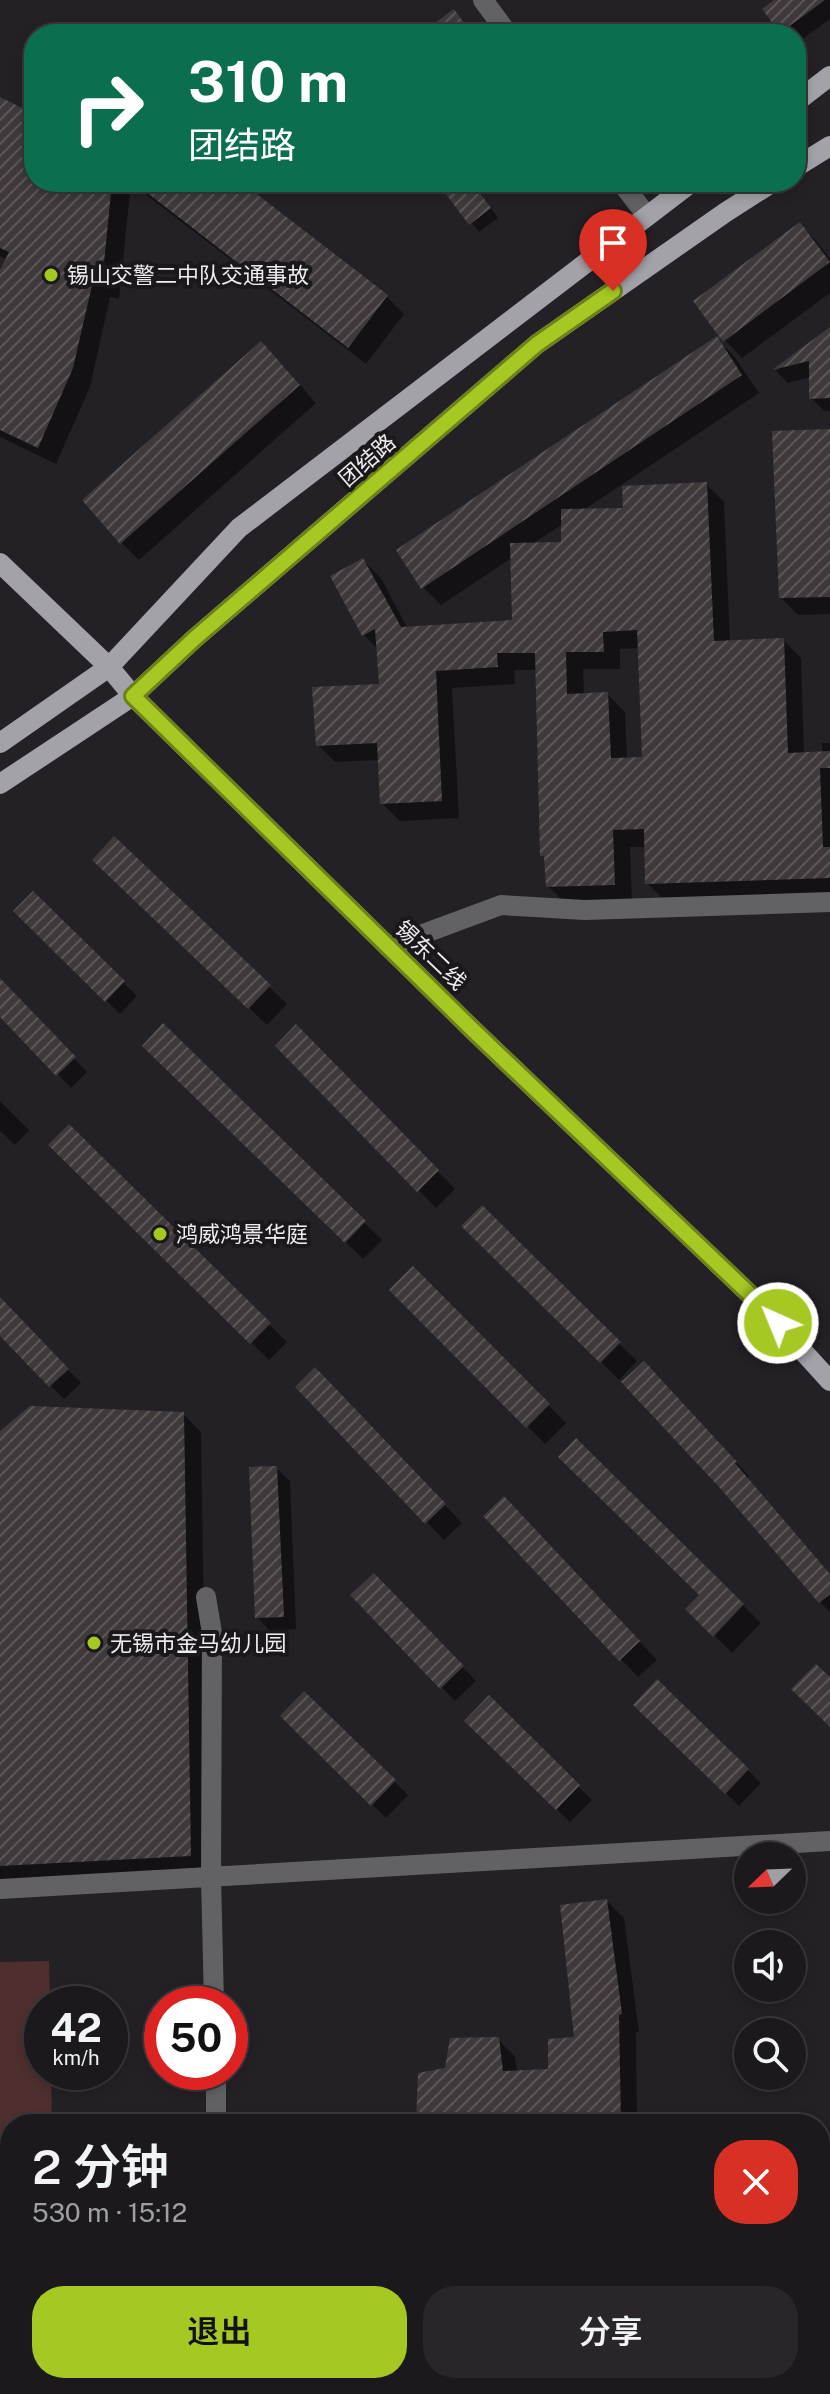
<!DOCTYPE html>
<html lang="zh">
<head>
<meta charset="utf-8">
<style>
  body { margin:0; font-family:"Public Sans","Noto Sans SC",sans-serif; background:#282629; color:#f1f3f6; height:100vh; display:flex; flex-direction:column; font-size:30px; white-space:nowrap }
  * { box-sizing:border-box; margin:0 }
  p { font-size:26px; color:#a0a0a3 }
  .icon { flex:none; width:44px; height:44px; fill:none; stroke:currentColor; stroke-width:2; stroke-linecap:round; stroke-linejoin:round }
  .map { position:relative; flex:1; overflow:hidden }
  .panel { position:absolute; left:0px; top:2114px; width:830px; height:280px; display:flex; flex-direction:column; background:#1b191c; border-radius:32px 32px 0 0; box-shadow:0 4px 12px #0003,0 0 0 2px #39383b }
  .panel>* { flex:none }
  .hud { position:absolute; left:24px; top:24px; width:782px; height:168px; border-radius:32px; box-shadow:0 4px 12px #0003,0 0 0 2px #39383b; background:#0b6e4f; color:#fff; overflow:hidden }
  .needle { width:52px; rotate:247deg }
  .buttons { position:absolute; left:734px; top:1842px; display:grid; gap:16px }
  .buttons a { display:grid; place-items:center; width:72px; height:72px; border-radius:50%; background:#1b191c; box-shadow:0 4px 12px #0003,0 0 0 2px #39383b; font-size:40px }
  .speed { position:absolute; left:24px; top:1986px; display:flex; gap:16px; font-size:40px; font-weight:700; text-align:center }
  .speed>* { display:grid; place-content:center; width:104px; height:104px; border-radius:50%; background:#1b191c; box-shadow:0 4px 12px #0003,0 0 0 2px #39383b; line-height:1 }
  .speed small { font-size:20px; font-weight:400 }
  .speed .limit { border:12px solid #d22; background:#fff; color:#111 }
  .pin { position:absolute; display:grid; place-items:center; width:68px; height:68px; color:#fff; margin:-82px -34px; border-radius:50% 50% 50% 0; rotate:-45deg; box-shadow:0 0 8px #0007 }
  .pin .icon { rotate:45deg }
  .me { position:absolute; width:88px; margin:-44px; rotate:316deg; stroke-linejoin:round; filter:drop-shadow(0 0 6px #0008) }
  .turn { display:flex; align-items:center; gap:28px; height:168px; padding:0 32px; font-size:36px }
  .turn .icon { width:104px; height:104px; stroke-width:2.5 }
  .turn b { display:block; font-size:56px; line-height:68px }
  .round { display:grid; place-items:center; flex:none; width:84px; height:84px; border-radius:32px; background:#282629 }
  .head { display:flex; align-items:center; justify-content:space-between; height:136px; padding:0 32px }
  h1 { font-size:48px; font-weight:600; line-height:60px }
  .cta { display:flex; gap:16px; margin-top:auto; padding:16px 32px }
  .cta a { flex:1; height:92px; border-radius:32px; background:#a5c823; color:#111; font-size:32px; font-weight:600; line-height:92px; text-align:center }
  .cta a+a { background:#282629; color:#f1f3f6 }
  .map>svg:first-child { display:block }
</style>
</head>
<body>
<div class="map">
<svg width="830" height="2394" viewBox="0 0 830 2394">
  <defs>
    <pattern id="building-hatch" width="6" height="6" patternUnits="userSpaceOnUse" patternTransform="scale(2)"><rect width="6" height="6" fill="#3f393b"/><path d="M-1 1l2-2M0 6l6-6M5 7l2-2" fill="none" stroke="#5b5658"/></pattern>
  </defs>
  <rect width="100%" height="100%" fill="#242126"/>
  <path fill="#4e2f2e" d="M49 1961 50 2004H42V2072H51L52 2124H10V2152H0V1962Z"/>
  <path fill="#0007" fill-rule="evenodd" d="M777 0H830V19L796 44V34H784L782 32Z
    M0 100 34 116V182H238L387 297 404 314 366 364 131 183 119 299 110 297 90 387 56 464 0 437V275L7 260 0 256Z
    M440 182H472L498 218 479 232Z
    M800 224 817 242 830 259V293L742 358 725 340Z
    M830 330V411H824L811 398V377L788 383 776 371Z
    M716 338 734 356 759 393 582 511 625 510 706 484 724 502 730 642 783 640 801 658 804 754H823L822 743H830V895L665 901 647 883 646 847H630L632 902 566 904 548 886 547 860 542 855 538 670H514L515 684 452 688 459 818 400 821 382 803 380 760 335 762 318 745 381 686 379 650 363 634V560L381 578 408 629 514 621 513 557 441 605 423 587ZM563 524V544H532ZM640 648 644 759 627 760 625 712 607 694 584 695 583 669H620V649Z
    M279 361 316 403 139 560 121 542Z
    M830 431V614L798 615 781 598Z
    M114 839 287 1004 267 1025 112 878Z
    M33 894 137 996 120 1014 16 911Z
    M0 981 87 1072 71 1088 0 1014Z
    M164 1026 382 1240 363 1259 145 1046Z
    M296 1027 455 1189 436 1208 277 1046Z
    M0 1101 29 1130 15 1145 0 1131Z
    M69 1127 287 1342 269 1360 51 1145Z
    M482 1208 637 1361 619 1380 464 1226Z
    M413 1269 566 1423 545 1444 392 1290Z
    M0 1299 81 1383 64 1399 0 1334Z
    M657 1377 749 1476 747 1478 830 1575V1612L820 1602Z
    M298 1387 333 1388 462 1523 444 1540Z
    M183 1414 201 1432 208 1873 0 1884V1433Z
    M576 1441 761 1623 732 1653 688 1609 701 1595Z
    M276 1468 290 1481 296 1629 270 1631 257 1617Z
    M485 1516H521L657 1660 638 1677Z
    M374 1576 476 1681 455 1701 353 1596Z
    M657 1682 761 1783 739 1806 636 1705Z
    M304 1693 408 1795 386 1818 282 1716Z
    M489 1698 592 1800 570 1822 467 1721Z
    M607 1901 624 1918 639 2032H636L637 2124H418L447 2070 498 2039 515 2057 517 2072 550 2071 576 2038Z
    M0 2297 10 2307V2384H20L21 2394H0Z
    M356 2384H417L418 2394H357Z
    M466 2384H579L580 2394H467Z
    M724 2384H771L776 2389V2394H726Z"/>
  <path fill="url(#building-hatch)" fill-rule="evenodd" d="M774 0H825L780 33 762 9Z
    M454 9 472 34H420Z
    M0 97 34 114V182H112L102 283 93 281 73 368 38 448 0 430V270L9 252 0 248Z
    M133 182H241L388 295 348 348Z
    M437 182H472L491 208 469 225Z
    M800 222 830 262 723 342 693 301Z
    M830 327V398L809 399V361L772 370Z
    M717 336 742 375 421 589 396 550Z
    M261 341 300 385 120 544 82 500Z
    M830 429V597L779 598 772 431Z
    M707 482 714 641 784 638 788 753 830 751V768H820L823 847H830V878L645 884 644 829 613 830 615 885 546 887 544 856H540L535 653H497L498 667 436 671 442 801 380 804 377 743 316 746 312 687 379 684 375 629 362 636 330 576 363 558 401 627 512 620 510 543 561 542V509L623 508 622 486ZM637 630 642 757 611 758 608 692 567 694 566 652H604L603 632Z
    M114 836 271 985 248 1009 92 860Z
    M33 891 125 981 105 1002 13 911Z
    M0 978 76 1057 56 1076 0 1017Z
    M163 1023 366 1221 345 1243 142 1046Z
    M296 1024 439 1170 417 1192 275 1046Z
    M69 1124 271 1323 250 1344 48 1145Z
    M482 1205 621 1342 600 1363 461 1226Z
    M413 1266 550 1404 526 1428 389 1290Z
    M0 1297 69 1369 49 1387 0 1336Z
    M644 1361 737 1462 735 1463 830 1574V1594L819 1603 720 1488 621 1382Z
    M315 1367 446 1504 425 1524 295 1387Z
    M30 1406 184 1412 191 1856 0 1866V1431Z
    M576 1438 744 1604 713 1637 685 1609 699 1595 558 1457Z
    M277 1466 284 1617 255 1618 249 1467Z
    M504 1496 640 1641 619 1661 483 1516Z
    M374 1573 464 1666 440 1689 350 1595Z
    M816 1664 830 1677V1727L791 1689Z
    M657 1679 749 1769 725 1794 633 1705Z
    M304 1691 396 1780 371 1806 280 1716Z
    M489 1695 580 1785 556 1810 464 1721Z
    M607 1899 622 2014 619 2015 621 2124H416L418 2073 445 2068 450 2038 499 2037 503 2071 548 2069V2039L574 2037 560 1905Z"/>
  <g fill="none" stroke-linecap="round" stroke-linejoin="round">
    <path stroke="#626265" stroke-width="20" d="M483 0 508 34
      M621 182 647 216
      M388 947 501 905 585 910 830 902
      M206 1597 212 1633 211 1877 214 2004
      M0 1889 830 1841
      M216 2072V2124
      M212 2384 213 2394"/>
    <path stroke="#a2a2a8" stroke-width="20" d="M796 102 830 76
      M796 167 830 146
      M0 563 109 667 133 696 473 1030 760 1304 830 1381
      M0 743 109 667 239 528 692 182
      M0 784 133 696 194 639 537 344 726 212 773 182"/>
  </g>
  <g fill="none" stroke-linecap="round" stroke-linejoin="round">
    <g stroke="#6b8217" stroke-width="20">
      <path id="route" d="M613 291 537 344 194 639 133 696 473 1030 760 1304 778 1323"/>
    </g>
    <use href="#route" stroke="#a5c823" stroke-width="14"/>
  </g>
  <g fill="#a5c823" stroke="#1b181c" stroke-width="3">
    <circle cx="51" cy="275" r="8"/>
    <circle cx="160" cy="1234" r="8"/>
    <circle cx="94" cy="1643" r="8"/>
  </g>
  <g text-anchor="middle" stroke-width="8" stroke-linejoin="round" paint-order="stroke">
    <g font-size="22" fill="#efedf0" stroke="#1b181c" text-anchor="start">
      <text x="67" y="283">锡山交警二中队交通事故</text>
      <text x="176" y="1242">鸿威鸿景华庭</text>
      <text x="110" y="1651">无锡市金马幼儿园</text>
    </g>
    <g font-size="22" fill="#efedf0" stroke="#1b181c">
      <text transform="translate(367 460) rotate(-41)" y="8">团结路</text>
      <text transform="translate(431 955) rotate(44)" y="8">锡东二线</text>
    </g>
  </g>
</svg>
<div class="buttons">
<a><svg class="needle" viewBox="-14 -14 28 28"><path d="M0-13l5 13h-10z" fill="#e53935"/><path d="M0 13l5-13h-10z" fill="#a0a0a3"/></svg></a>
<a><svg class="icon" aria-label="sound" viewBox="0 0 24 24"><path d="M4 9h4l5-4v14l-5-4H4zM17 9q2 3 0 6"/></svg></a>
<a><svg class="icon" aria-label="search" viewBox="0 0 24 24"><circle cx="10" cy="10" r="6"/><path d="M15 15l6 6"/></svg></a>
</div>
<div class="speed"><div>42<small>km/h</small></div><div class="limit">50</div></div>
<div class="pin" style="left:613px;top:291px;background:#d93025"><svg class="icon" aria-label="arrive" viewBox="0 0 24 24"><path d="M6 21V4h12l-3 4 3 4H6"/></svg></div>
<svg class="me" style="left:778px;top:1323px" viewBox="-20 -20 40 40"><circle r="17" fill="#a5c823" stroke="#fff" stroke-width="3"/><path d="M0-11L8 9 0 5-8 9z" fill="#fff"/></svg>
<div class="hud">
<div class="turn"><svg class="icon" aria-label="right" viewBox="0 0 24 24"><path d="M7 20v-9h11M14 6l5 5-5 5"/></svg><div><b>310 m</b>团结路</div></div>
</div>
<section class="panel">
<div class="head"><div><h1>2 分钟</h1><p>530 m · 15:12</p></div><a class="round" style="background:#d93025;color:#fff"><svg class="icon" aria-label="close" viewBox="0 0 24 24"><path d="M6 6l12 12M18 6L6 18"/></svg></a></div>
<div class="cta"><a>退出</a><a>分享</a></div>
</section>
</div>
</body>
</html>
